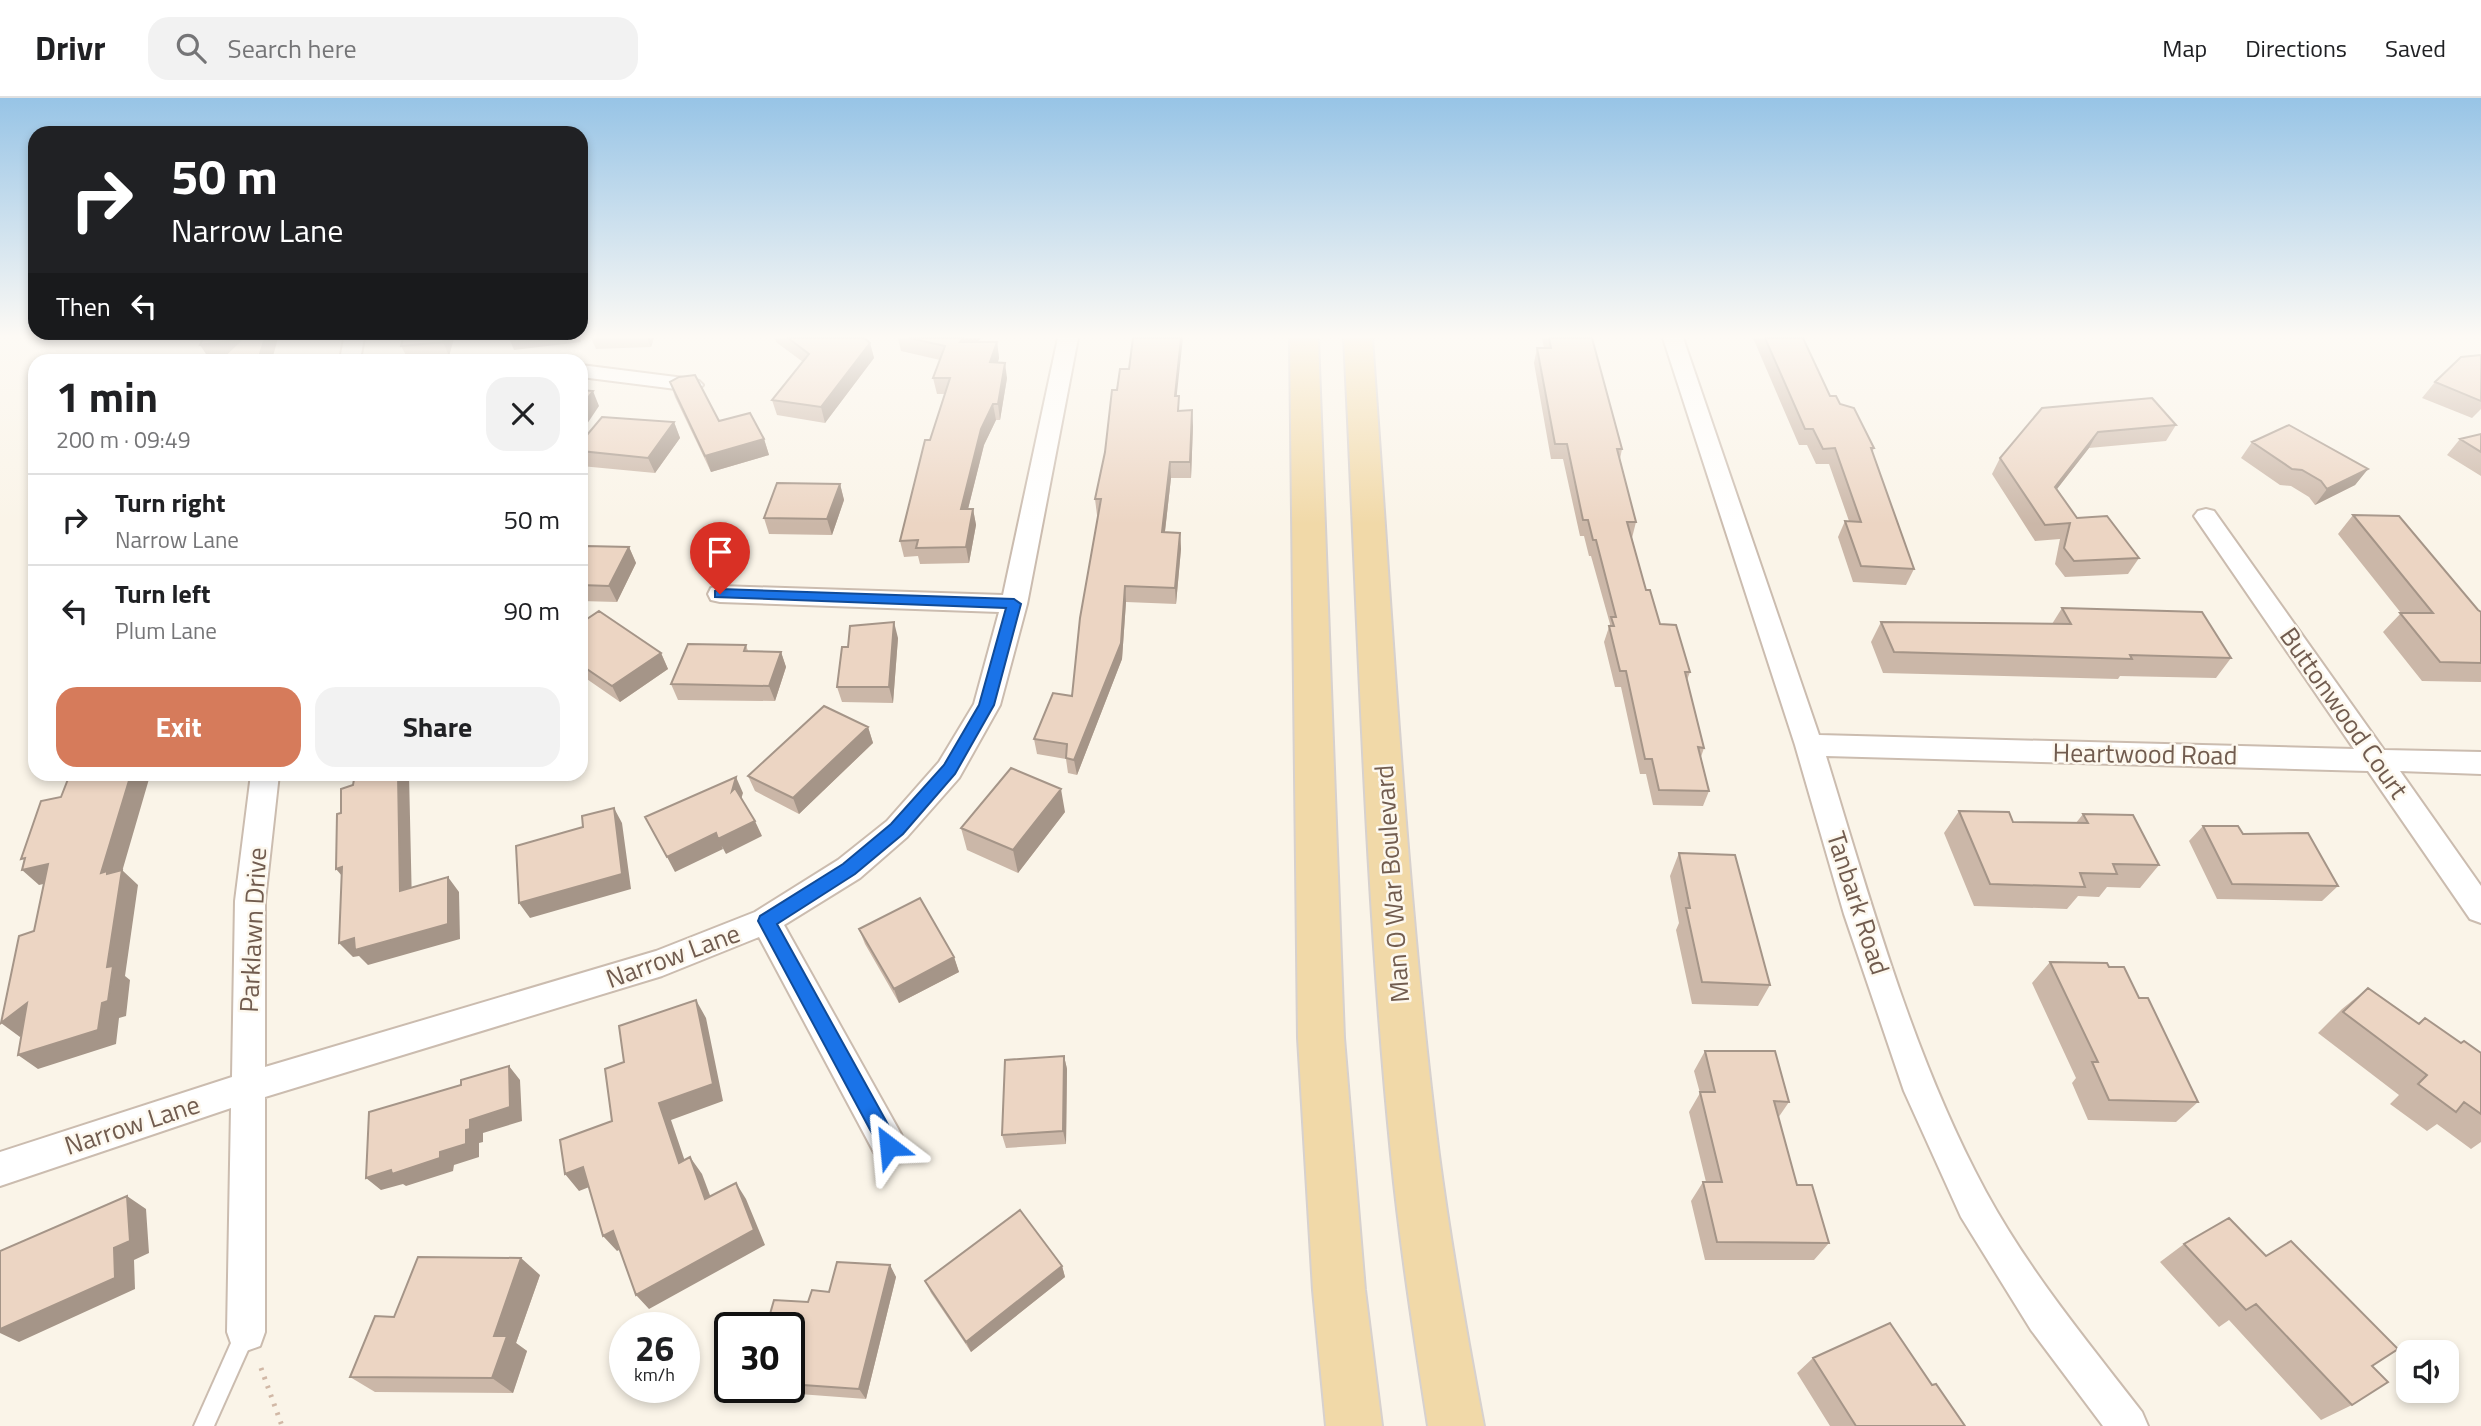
<!DOCTYPE html>
<html lang="en">
<head>
<meta charset="utf-8">
<style>
  body { margin:0; font-family:"Titillium Web",sans-serif; background:#f2f2f2; color:#202124; height:100vh; display:flex; flex-direction:column; font-size:26px; white-space:nowrap }
  * { box-sizing:border-box; margin:0 }
  p { font-size:23px; color:#757577 }
  .icon { flex:none; width:38px; height:38px; fill:none; stroke:currentColor; stroke-width:2; stroke-linecap:round; stroke-linejoin:round }
  .map { position:relative; flex:1; overflow:hidden }
  .side { position:absolute; left:28px; top:256px; width:560px; height:427px; display:flex; flex-direction:column; background:#fff; border-radius:21px; box-shadow:0 4px 10px #0003 }
  .side>* { flex:none }
  .guide { position:absolute; left:28px; top:28px; width:560px; height:214px; border-radius:21px; box-shadow:0 4px 10px #0003; background:#202124; color:#fff; overflow:hidden }
  .buttons { position:absolute; left:2396px; top:1242px; display:grid; gap:14px }
  .buttons a { display:grid; place-items:center; width:63px; height:63px; border-radius:14px; background:#fff; box-shadow:0 4px 10px #0003; font-size:35px }
  .speed { position:absolute; left:609px; top:1214px; display:flex; gap:14px; font-size:35px; font-weight:700; text-align:center }
  .speed>* { display:grid; place-content:center; width:91px; height:91px; border-radius:50%; background:#fff; box-shadow:0 4px 10px #0003; line-height:1 }
  .speed small { font-size:18px; font-weight:400 }
  .speed .limit { border:4px solid #111; border-radius:10px; background:#fff; color:#111 }
  .pin { position:absolute; display:grid; place-items:center; width:60px; height:60px; color:#fff; margin:-72px -30px; border-radius:50% 50% 50% 0; rotate:-45deg; box-shadow:0 0 7px #0007 }
  .pin .icon { rotate:45deg }
  .me { position:absolute; width:77px; margin:-38px; rotate:331deg; stroke-linejoin:round; filter:drop-shadow(0 0 5px #0008) }
  .turn { display:flex; align-items:center; gap:24px; height:147px; padding:0 28px; font-size:32px }
  .turn .icon { width:91px; height:91px; stroke-width:2.5 }
  .turn b { display:block; font-size:49px; line-height:60px }
  .then { display:flex; align-items:center; height:66px; padding:0 28px; background:#0003; gap:14px; font-size:26px }
  .round { display:grid; place-items:center; flex:none; width:74px; height:74px; border-radius:21px; background:#f2f2f2 }
  .overview { display:flex; align-items:center; justify-content:space-between; height:119px; padding:0 28px }
  h1 { font-size:42px; font-weight:700; line-height:52px }
  .cta { display:flex; gap:14px; margin-top:auto; padding:14px 28px }
  .cta a { flex:1; height:80px; border-radius:21px; background:#d67b5b; color:#fff; font-size:28px; font-weight:700; line-height:80px; text-align:center }
  .cta a+a { background:#f2f2f2; color:#202124 }
  ul { padding:0; list-style:none }
  li { display:flex; align-items:center; gap:21px; height:91px; padding:0 28px; border-top:2px solid #e0e0e0 }
  li div { flex:1 }
  li b { display:block; font-size:26px }
  li em { font-style:normal }
  header { display:flex; align-items:center; gap:42px; box-sizing:border-box; height:98px; padding:0 35px; background:#fff; border-bottom:2px solid #e0e0e0 }
  header strong { font-size:33px }
  nav { display:flex; gap:38px; margin-inline-start:auto; font-size:24px }
  .search { width:490px; height:63px; background:#f2f2f2; display:flex; align-items:center; gap:18px; box-sizing:border-box; padding:0 24px; border-radius:21px; color:#757577; font-size:26px }
  .map>svg:first-child { display:block }
</style>
</head>
<body>
<header>
<strong>Drivr</strong>
<div class="search"><svg class="icon" aria-label="search" viewBox="0 0 24 24"><circle cx="10" cy="10" r="6"/><path d="M15 15l6 6"/></svg>Search here</div>
<nav><a>Map</a><a>Directions</a><a>Saved</a></nav>
</header>
<div class="map">
<svg width="2481" height="1328" viewBox="0 0 2481 1328">
  <rect width="100%" height="100%" fill="#faf4e8"/>
  <g fill="none" stroke-linecap="round" stroke-linejoin="round">
    <g stroke="#cbbcaf" stroke-width="4">
      <path id="service" d="M246 1224 253 1227 256 1234 214 1328H194L239 1227Z"/>
    </g>
    <g stroke="#cbbcaf" stroke-width="4">
      <path id="minor" d="M344 240H364L360 262H340Z
        M1058 240H1078L1027 506 1000 607 959 680 907 739 860 780 784 827 901 1036 906 1048 901 1060 889 1064 877 1060 759 839 662 878 265 999V1234L260 1248 246 1253 232 1248 227 1234 231 1010 0 1088V1054L232 979 235 803 251 676H279L265 803V969L656 853 755 814 838 762 887 723 939 664 974 606 999 514 720 504 711 502 708 496 711 490 720 488 1003 497Z
        M1663 240H1683L1819 637 2354 651 2194 418 2198 413 2206 411 2214 413 2384 652 2481 654V676L2400 673 2481 788V825L2470 821 2368 673 1826 658C1871 804 1913 959 1986 1094 2029 1173 2087 1243 2142 1314L2148 1328H2103L2031 1232 1961 1119 1904 993 1844 816 1795 647Z
        M581 267 692 281 699 283 703 287 699 291 692 293 581 279Z"/>
    </g>
    <g stroke="#d7d1ce" stroke-width="4">
      <path id="primary" d="M1290 240H1318L1344 940 1365 1192 1382 1328H1326L1313 1192 1298 940Z
        M1344 240H1372C1392 513 1405 786 1439 1057 1451 1148 1467 1238 1484 1328H1428C1414 1238 1400 1147 1391 1056 1364 785 1358 512 1344 240Z"/>
    </g>
    <path stroke="#d1b8a6" stroke-width="5" stroke-dasharray="2.5 7" stroke-linecap="butt" d="M261 1270 282 1328"/>
    <use href="#service" fill="#fff" fill-rule="evenodd"/>
    <use href="#minor" fill="#fff" fill-rule="evenodd"/>
    <use href="#primary" fill="#f1d9a8" fill-rule="evenodd"/>
  </g>
  <path fill="#cbb7a8" d="M403 240H454L449 258 408 261 401 248Z
    M591 240H654L651 249 596 251Z
    M775 240H864L870 245 874 260 825 325 777 317 772 302 803 264 776 244Z
    M898 240H981L978 244H997L999 260 998 264 1007 280 1000 322H996L984 347 968 411H973L976 427 969 465 920 466 918 458 904 459 900 443 930 342 945 296H937L933 280 940 262 901 253Z
    M1542 240H1592L1622 351 1620 361 1636 424 1632 440 1646 492 1660 526 1690 574 1687 582 1704 650 1701 659 1709 693 1703 708 1653 707 1646 676H1640L1621 589H1615L1604 544 1610 526 1591 458H1589L1584 438H1580L1563 361H1551L1534 265 1537 250H1544Z
    M1753 240H1803L1830 298 1840 306 1874 350 1872 355 1914 471 1906 487 1853 484 1838 439 1845 423H1849L1829 366H1816L1807 347H1799Z
    M2481 257V311L2472 320 2422 300 2435 284Z
    M670 284 719 323 764 341 769 357 711 374 675 299Z
    M1177 298 1179 313 1193 328 1191 380H1171L1165 434 1180 435 1181 451 1176 506 1126 504 1122 561 1077 677 1068 675 1066 661 1037 656 1034 641 1072 598 1098 417H1097L1095 401Z
    M2042 310 2176 327 2166 343 2089 350 2057 391 2077 420 2139 460 2128 476 2065 479 2055 466 2060 441 2035 443 1992 376 2000 360Z
    M674 324 680 340 655 375 581 368V344Z
    M2481 336V378L2447 357 2460 341Z
    M2252 344 2368 371 2355 387 2315 407 2309 399 2291 388 2280 387 2241 360Z
    M840 386 844 402 832 437 769 436 764 420Z
    M2353 417 2481 514V584L2422 583 2383 534 2401 515 2338 436Z
    M629 449 636 465 617 504 581 503V458Z
    M2062 510 2231 560 2216 580 2120 578 2118 581 1883 575 1871 544 1881 524 2052 526Z
    M581 525 661 555 668 571 620 604 581 577Z
    M898 540 893 605 842 604 837 589Z
    M746 547 748 553 781 554 786 569 775 603 678 602 671 586Z
    M868 629 873 645 799 716 755 693 748 678Z
    M1959 713 2013 724 2076 725 2083 716 2159 767 2140 790 2107 789 2099 799 2078 798 2067 811 1974 808 1944 735Z
    M1065 714 1018 775 967 752 961 730Z
    M2203 728 2243 736 2338 788 2322 803 2217 801 2189 743Z
    M1679 755 1770 887 1758 908 1692 906 1676 832 1679 825 1670 778Z
    M859 831 954 859 959 874 899 905 865 846Z
    M2050 864 2109 869 2139 900 2198 1004 2176 1024 2088 1022 2072 985 2076 980 2032 885Z
    M2368 890 2418 925 2425 920 2461 945 2481 955V1044L2471 1051 2437 1026 2427 1033 2390 1006 2399 997 2318 935 2342 911Z
    M1705 953 1789 1004 1778 1020 1797 1087 1829 1145 1814 1162H1705L1691 1103 1703 1084H1706L1689 1014 1700 995 1694 973Z
    M1064 958 1067 971 1066 1046 1006 1050 1002 1037Z
    M2184 1146 2372 1268 2352 1307 2321 1322 2229 1222 2219 1229 2160 1164Z
    M890 1167 896 1179 866 1301 759 1293 756 1290H789V1230L808 1204 829 1194Z
    M1062 1168 1065 1179 971 1254 931 1195 925 1183Z
    M540 1177 516 1245 527 1253 513 1295 375 1294 350 1279 394 1219Z
    M1813 1260 1932 1287 1965 1328H1830L1797 1275Z"/>
  <path fill="#a59588" d="M265 240H278L272 262H258Z
    M444 240H454L449 258 443 244Z
    M509 240H581V244L514 252Z
    M647 240H654L651 249Z
    M963 240H981L963 259 960 244Z
    M1181 240H1183L1175 313V298Z
    M242 241 251 256 210 262 200 247Z
    M997 244 999 260 993 280 990 264Z
    M870 245 874 260 825 325 821 309Z
    M1005 265 1007 280 1000 322 998 306Z
    M593 293 599 308 581 335V309Z
    M993 306 996 322 984 347 964 427 961 411 981 331Z
    M1192 312 1193 328 1191 380 1190 364Z
    M674 324 680 340 655 375 648 360Z
    M2098 334 2089 350 2046 405 2055 389Z
    M764 341 769 357 711 374 705 358Z
    M1170 364 1171 380 1163 450 1162 434Z
    M2368 371 2355 387 2315 407 2327 391Z
    M840 386 844 402 832 437 827 421Z
    M973 411 976 427 969 465 966 449Z
    M1180 435 1181 451 1176 506 1175 490Z
    M629 449 636 465 617 504 609 488Z
    M1125 488 1126 504 1122 561 1077 677 1074 662Z
    M894 524 898 540 893 605 889 589Z
    M781 554 786 569 775 603 769 588Z
    M661 555 668 571 620 604 612 588Z
    M868 629 873 645 799 716 793 700Z
    M131 676H152L149 681 119 784 122 772 138 787 125 878 130 882 126 918 119 920 116 946 38 971 18 957 107 869 101 775Z
    M398 676H409L412 808 400 793Z
    M736 679 743 695 739 708 732 693Z
    M1061 691 1065 714 1018 775 1013 752Z
    M614 710 622 725 631 791 530 820 519 805Z
    M755 723 762 738 726 756 718 741Z
    M716 735 723 751 675 774 667 759Z
    M48 766 65 781 39 787 22 772Z
    M342 769 349 786 336 771Z
    M448 779 459 794 460 841 368 867 359 858 353 859 339 845Z
    M954 859 959 874 899 905 894 891Z
    M696 902 706 920 723 1003 671 1022 691 1081 679 1065 659 1005Z
    M27 905 46 919 20 939 1 925Z
    M1064 958 1067 971 1066 1046 1063 1033Z
    M509 968 520 982 522 1023 483 1035V1044L479 1045V1059L454 1067 453 1073 406 1088 403 1086 381 1092 366 1080 391 1072 440 1054 466 1032 470 1022Z
    M690 1059 702 1076 717 1116 705 1101Z
    M583 1069 597 1086 579 1093 565 1076Z
    M736 1085 746 1101 765 1147 649 1211 636 1197Z
    M127 1098 146 1111 149 1155 134 1162 135 1191 19 1244 0 1235V1231L114 1150Z
    M613 1133 627 1148 617 1153 603 1138Z
    M521 1160 540 1177 516 1245 527 1253 513 1295 492 1280 494 1238Z
    M890 1167 896 1179 866 1301 859 1291Z
    M1062 1168 1065 1179 971 1254 966 1244Z"/>
  <path fill="#ecd5c3" stroke="#a59588" stroke-width="2" d="M203 240H265L258 262H220L242 241 200 247Z
    M403 240H444L443 244 401 248Z
    M788 240H864L870 245 821 309 772 302 809 256Z
    M909 240H963L960 244H997L990 264 1005 265 998 306H993L981 331 961 411H973L966 449 916 450 918 442 900 443 925 342H930L950 280H933L945 248Z
    M1133 240H1181L1175 298H1179L1178 313 1192 312 1190 364H1170L1162 434 1180 435 1175 490 1125 488 1121 545 1074 662 1066 660 1067 646 1034 641 1053 595 1072 598 1080 520 1101 401H1095L1105 354 1112 292H1117L1120 271H1129Z
    M1549 240H1592L1622 351H1617L1636 424H1627L1646 492H1650L1660 526 1676 527 1690 574H1685L1704 650 1698 649 1709 693 1659 692 1652 661H1645L1626 573H1620L1609 528H1614L1611 519H1616L1596 442H1593L1588 422H1583L1567 346H1555L1537 250H1551Z
    M1765 240H1803L1830 298H1836L1840 306 1854 310 1874 350H1871L1914 471 1861 468 1845 423 1861 424 1835 350 1823 351 1813 331H1805Z
    M2481 257V303L2435 284 2461 259Z
    M695 277 719 323 750 315 764 341 705 358 670 284 679 279Z
    M581 292 593 293 581 309Z
    M2152 300 2176 327 2098 334 2055 389 2077 420 2107 418 2139 460 2074 463 2064 450 2070 425 2045 427 2000 360 2042 310Z
    M602 319 674 324 648 360 581 353V344Z
    M2289 327 2368 371 2327 391 2321 383 2302 372 2292 371 2252 344Z
    M2481 336V354L2460 341Z
    M777 385 840 386 827 421 764 420Z
    M2353 417 2399 418 2478 512 2481 514V565L2440 564 2400 515H2433Z
    M586 448 629 449 609 488 581 487V458Z
    M2062 510 2202 514 2231 560 2130 557 2132 561 1894 554 1881 524 2071 526Z
    M599 513 661 555 612 588 581 567V525Z
    M894 524 889 589H837L842 549H848L850 528Z
    M688 546 746 547 744 553 781 554 769 588 671 586Z
    M824 608 868 629 793 700 748 678Z
    M1011 670 1061 691 1013 752 961 730Z
    M70 676H131L101 775 107 773V776L122 772 107 869 113 868 108 903 102 905 98 932 18 957 27 905 1 925 19 838 34 833 48 766 22 772 25 760 21 761 41 703 61 699Z
    M355 676H398L400 793 448 779V826L355 852 354 840 339 845 342 769 336 771 337 716 341 715V691L353 687Z
    M736 679 732 693 735 690 755 723 718 741 716 735 667 759 645 719Z
    M614 710 622 776 519 805 516 748 583 729 582 718Z
    M1959 713 2009 714 2013 724 2088 725 2083 716 2133 717 2159 767 2113 766 2117 776 2080 775 2085 789 1990 786Z
    M2203 728H2238L2243 736 2308 735 2338 788 2232 786Z
    M1679 755 1735 757 1770 887 1702 884 1686 810H1690Z
    M920 800 954 859 894 891 859 831Z
    M2050 864 2107 865 2109 869H2124L2139 900H2148L2198 1004 2109 1002 2092 964H2098Z
    M2368 890 2419 926 2425 920 2461 945 2464 943 2481 955V1016L2464 1004 2456 1014 2418 986 2427 977 2343 914Z
    M696 902 713 986 659 1005 679 1065 690 1059 705 1101 736 1085 754 1132 636 1197 613 1133 603 1138 583 1069 565 1076 560 1042 612 1023 605 971 624 964 619 928Z
    M1705 953H1775L1789 1004 1774 1003 1797 1087H1812L1829 1145 1717 1144 1703 1084H1722L1700 994H1715Z
    M1064 958 1063 1033 1002 1037 1005 962Z
    M509 968 510 1009 470 1022V1031L466 1032V1046L440 1054V1060L392 1076 391 1072 366 1080 369 1014 461 987V982Z
    M127 1098 130 1143 114 1150 115 1180 0 1231V1153Z
    M1020 1112 1062 1168 966 1244 925 1183Z
    M2229 1120 2266 1158 2291 1143 2398 1251 2372 1268 2388 1284 2352 1307 2256 1206 2246 1212 2184 1146Z
    M418 1159 521 1160 494 1238H507L492 1280 350 1279 375 1218 394 1219Z
    M837 1164 890 1167 859 1291 789 1286V1230H766L774 1202 808 1204 812 1192 829 1194Z
    M1890 1225 1932 1287 1936 1286 1965 1328H1856L1813 1260Z"/>
  <linearGradient id="sky" x2="0" y2="1"><stop stop-color="#97c4e6"/><stop offset="0.56" stop-color="#fdfaf5"/><stop offset="1" stop-color="#fdfaf5" stop-opacity="0"/></linearGradient>
  <rect width="2481" height="426" fill="url(#sky)"/>
  <path fill="#1a73e8" stroke="#114b97" stroke-width="2" d="M720 491 1014 501 1021 506 994 607 955 676 903 736 855 776 777 826 896 1041 899 1048 896 1054 889 1057 882 1054 758 823 760 818 843 766 891 726 944 667 979 607 1006 510 715 499V493Z"/>
  <g text-anchor="middle" stroke-width="5" stroke-linejoin="round" paint-order="stroke">
    <g font-size="26" fill="#715c4f" stroke="#fdf8ee">
      <text transform="translate(2344 615) rotate(55)" y="9">Buttonwood Court</text>
      <text transform="translate(2145 656) rotate(1)" y="9">Heartwood Road</text>
      <text transform="translate(1392 786) rotate(-94)" y="9">Man O War Boulevard</text>
      <text transform="translate(1858 805) rotate(72)" y="9">Tanbark Road</text>
      <text transform="translate(253 832) rotate(-87)" y="9">Parklawn Drive</text>
      <text transform="translate(673 858) rotate(-20)" y="9">Narrow Lane</text>
      <text transform="translate(132 1027) rotate(-18)" y="9">Narrow Lane</text>
    </g>
  </g>
</svg>
<div class="buttons">
<a><svg class="icon" aria-label="sound" viewBox="0 0 24 24"><path d="M4 9h4l5-4v14l-5-4H4zM17 9q2 3 0 6"/></svg></a>
</div>
<div class="speed"><div>26<small>km/h</small></div><div class="limit">30</div></div>
<div class="pin" style="left:720px;top:496px;background:#d93025"><svg class="icon" aria-label="arrive" viewBox="0 0 24 24"><path d="M6 21V4h12l-3 4 3 4H6"/></svg></div>
<svg class="me" style="left:889px;top:1048px" viewBox="-20 -20 40 40"><path d="M0-17L14 15 0 8-14 15z" fill="#1a73e8" stroke="#fff" stroke-width="4"/></svg>
<div class="guide">
<div class="turn"><svg class="icon" aria-label="right" viewBox="0 0 24 24"><path d="M7 20v-9h11M14 6l5 5-5 5"/></svg><div><b>50 m</b>Narrow Lane</div></div>
<div class="then">Then<svg class="icon" aria-label="left" viewBox="0 0 24 24"><path d="M17 20v-9H6M10 6l-5 5 5 5"/></svg></div>
</div>
<section class="side">
<div class="overview"><div><h1>1 min</h1><p>200 m · 09:49</p></div><a class="round"><svg class="icon" aria-label="close" viewBox="0 0 24 24"><path d="M6 6l12 12M18 6L6 18"/></svg></a></div>
<ul>
<li><svg class="icon" aria-label="right" viewBox="0 0 24 24"><path d="M7 20v-9h11M14 6l5 5-5 5"/></svg><div><b>Turn right</b><p>Narrow Lane</p></div><em>50 m</em></li>
<li><svg class="icon" aria-label="left" viewBox="0 0 24 24"><path d="M17 20v-9H6M10 6l-5 5 5 5"/></svg><div><b>Turn left</b><p>Plum Lane</p></div><em>90 m</em></li>
</ul>
<div class="cta"><a>Exit</a><a>Share</a></div>
</section>
</div>
</body>
</html>
